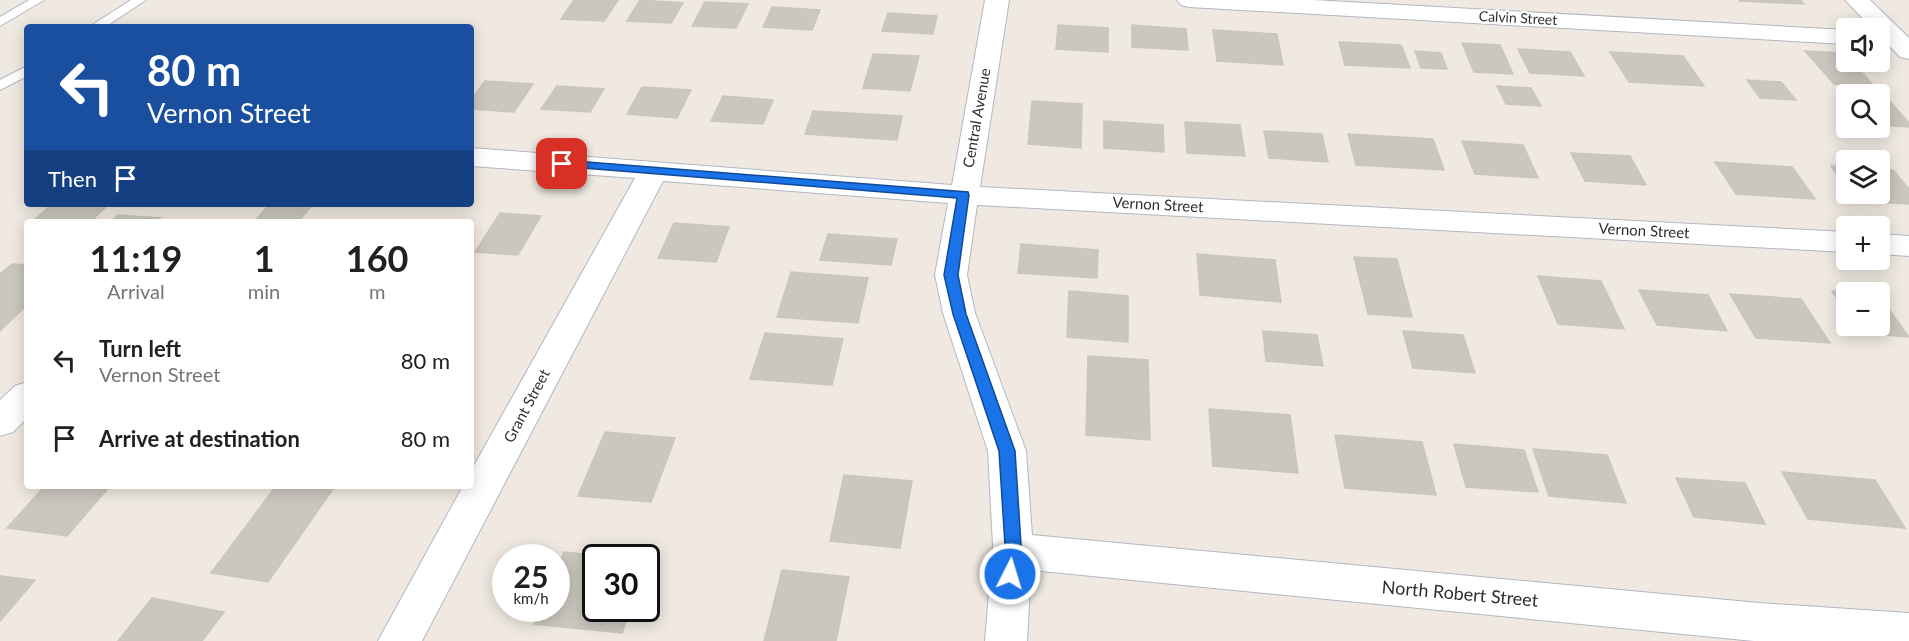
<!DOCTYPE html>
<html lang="en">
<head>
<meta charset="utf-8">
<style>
  body { margin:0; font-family:Lato,sans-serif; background:#f2f2f2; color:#202124; height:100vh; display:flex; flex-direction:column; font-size:22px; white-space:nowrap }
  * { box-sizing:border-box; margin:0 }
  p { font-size:20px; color:#757577 }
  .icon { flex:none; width:33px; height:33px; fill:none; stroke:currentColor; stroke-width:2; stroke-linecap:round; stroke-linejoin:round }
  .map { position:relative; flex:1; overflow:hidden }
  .drawer { position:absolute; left:24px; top:219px; width:450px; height:270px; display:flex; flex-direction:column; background:#fff; border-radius:6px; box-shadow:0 3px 15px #0003 }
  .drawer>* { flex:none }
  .top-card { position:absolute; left:24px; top:24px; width:450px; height:183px; border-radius:6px; box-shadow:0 3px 15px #0003; background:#1a4fa0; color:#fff; overflow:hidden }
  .fabs { position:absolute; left:1836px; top:18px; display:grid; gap:12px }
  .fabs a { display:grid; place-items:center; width:54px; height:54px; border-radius:6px; background:#fff; box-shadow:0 3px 15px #0003; font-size:30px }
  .speed { position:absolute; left:492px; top:544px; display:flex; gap:12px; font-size:30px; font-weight:700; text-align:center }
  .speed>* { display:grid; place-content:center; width:78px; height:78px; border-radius:50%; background:#fff; box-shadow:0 3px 15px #0003; line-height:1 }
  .speed small { font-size:15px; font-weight:400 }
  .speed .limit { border:3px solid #111; border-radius:9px; background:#fff; color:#111 }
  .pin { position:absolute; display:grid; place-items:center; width:51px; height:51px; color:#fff; margin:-26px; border-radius:12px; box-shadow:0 3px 9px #0006 }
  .me { position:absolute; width:66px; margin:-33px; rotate:5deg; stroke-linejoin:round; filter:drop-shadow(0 0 4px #0008) }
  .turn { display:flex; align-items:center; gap:21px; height:126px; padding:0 24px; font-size:27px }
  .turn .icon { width:78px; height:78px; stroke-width:2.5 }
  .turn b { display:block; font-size:42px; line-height:51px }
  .then { display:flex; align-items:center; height:57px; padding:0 24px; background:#0003; gap:12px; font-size:22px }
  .eta { display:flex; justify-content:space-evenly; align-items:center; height:102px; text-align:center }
  .eta b { font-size:36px; font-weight:700; line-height:42px }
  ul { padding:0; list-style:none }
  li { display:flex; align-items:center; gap:18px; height:78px; padding:0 24px }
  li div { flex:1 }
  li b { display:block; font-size:22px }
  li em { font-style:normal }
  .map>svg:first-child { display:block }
</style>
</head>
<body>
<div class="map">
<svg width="1909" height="641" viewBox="0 0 1909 641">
  <rect width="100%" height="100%" fill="#efe9e1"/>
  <path fill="#cbc7bf" stroke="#cbc5ba" stroke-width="1.5" d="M574 0H618L604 21 561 19Z
    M640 0 683 3 671 23 627 21Z
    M1739 0H1800L1804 4 1740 1Z
    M705 2 748 4 736 28 692 26Z
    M772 7 820 10 812 30 763 27Z
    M888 13 937 16 933 34 882 31Z
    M1058 25 1108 28V52L1056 49Z
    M1132 25 1186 29 1188 50 1132 47Z
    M1213 30 1277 34 1283 65 1217 61Z
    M1339 42 1401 45 1410 68 1345 65Z
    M1462 43 1500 45 1513 74 1474 72Z
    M1518 49 1570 52 1584 76 1530 73Z
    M1415 51 1441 53 1447 69 1421 68Z
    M1805 51 1844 53 1846 62H1852L1874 86 1834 84Z
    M1610 52 1683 56 1704 86 1629 82Z
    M873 54 919 56 910 91 863 88Z
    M1747 80 1781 82 1796 100 1760 98Z
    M485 81 533 84 514 112 471 109V100Z
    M557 86 604 89 590 112 541 109Z
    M1497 86 1531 88 1541 106 1506 104Z
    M642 87 691 90 677 118 627 114Z
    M723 96 773 100 763 124 711 121Z
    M1880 97H1886L1909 123V127L1880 125Z
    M1032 101 1082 104 1081 148 1028 144Z
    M813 111 902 116 897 140 805 134Z
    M1104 121 1163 125 1164 152 1104 148Z
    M1185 122 1240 125 1245 156 1187 153Z
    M1264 131 1322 134 1328 162 1269 158Z
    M1348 134 1433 139 1444 170 1356 165Z
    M1462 141 1523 145 1538 178 1475 174Z
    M1571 153 1630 156 1646 185 1585 181Z
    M1715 162 1792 167 1815 199 1736 194Z
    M1831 166 1846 167V186Z
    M1880 169 1893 170 1909 189V204L1859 201 1853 194H1880Z
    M52 204H109L90 222H32Z
    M270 204H313L298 222H254Z
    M500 213 541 216 518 255 475 252Z
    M118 215 160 218 156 222H111Z
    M674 223 729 227 716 262 658 258Z
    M828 234 897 239 891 265 820 260Z
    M1021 244 1098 250 1097 278 1018 273Z
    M1197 254 1275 260 1281 302 1200 295Z
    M1354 257 1397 259 1412 317 1368 314Z
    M12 264 27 265V305L0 331V274Z
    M791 272 868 278 858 323 777 317Z
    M1538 276 1601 281 1624 329 1558 324Z
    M1639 290 1708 295 1727 331 1657 325Z
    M1069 291 1128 296V342L1067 337Z
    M1832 291 1849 292H1846V313Z
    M1730 294 1801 299 1830 343 1756 338Z
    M1880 297 1909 337 1861 333 1855 326H1880Z
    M1263 331 1317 335 1323 366 1266 361Z
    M1403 331 1463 335 1475 373 1413 368Z
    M765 333 843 339 832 385 750 379Z
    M1088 356 1148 360 1150 440 1086 435Z
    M1209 409 1290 415 1298 473 1213 466Z
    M605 432 675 438 651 502 578 496Z
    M1335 435 1422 442 1436 495 1345 488Z
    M1454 444 1524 450 1538 492 1466 487Z
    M1533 449 1607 455 1626 503 1549 496Z
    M1782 472 1875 480 1905 528 1808 519Z
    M844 475 912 481 900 548 830 541Z
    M1676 478 1745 483 1765 524 1694 517Z
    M45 486H110L67 536 7 528Z
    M276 486H335L268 582 211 573Z
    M564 552 620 558H596V609H630L622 633 534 624 540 609H556V570Z
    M782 570 849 577 836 641H764Z
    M0 576 35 580 0 621Z
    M152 598 224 612 202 641H118Z"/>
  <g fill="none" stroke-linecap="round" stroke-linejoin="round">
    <g stroke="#b4b7c1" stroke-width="2">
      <path id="service" d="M29 0H44L0 26V17Z
        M131 0H146L105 27H89Z
        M27 66V76L0 90V80Z"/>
    </g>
    <g stroke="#b4b7c1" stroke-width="2">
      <path id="minor" d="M985 0H1009L980 187 1846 232V252L977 205 967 275 975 313 1026 451 1032 535 1759 603 1909 613V641H1754L1031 570 1027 641H985L993 545 988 451 943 313 935 275 948 203 663 181 422 641H378L463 486H471V471L635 178 471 166V148L952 185Z
        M1177 0H1313L1846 30V44L1189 7 1181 5Z
        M1845 0H1870L1909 38V59L1900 57 1880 36V28H1872Z
        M1880 234 1909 236V256L1880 254Z
        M27 382V418L13 432 0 436V400L15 386Z"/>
    </g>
    <use href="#service" fill="#fff" fill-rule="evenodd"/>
    <use href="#minor" fill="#fff" fill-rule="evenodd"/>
  </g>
  <path fill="#1a73e8" stroke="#114b97" stroke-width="1.5" d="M562 160 968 192 969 195 958 275 966 314 1015 451 1021 545 1016 579 1010 581 1004 579 1002 574 1005 545 999 451 953 314 944 275 957 198 558 166 557 164Z"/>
  <g text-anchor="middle" stroke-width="4.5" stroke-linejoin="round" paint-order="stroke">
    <g font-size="14" fill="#2e2e2e" stroke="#fff">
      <text transform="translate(1518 18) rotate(3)" y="5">Calvin Street</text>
    </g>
    <g font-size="15" fill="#2e2e2e" stroke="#fff">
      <text transform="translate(977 118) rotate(-80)" y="5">Central Avenue</text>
      <text transform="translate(1158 205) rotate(3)" y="5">Vernon Street</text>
      <text transform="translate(1644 231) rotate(3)" y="5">Vernon Street</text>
      <text transform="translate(527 406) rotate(-62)" y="5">Grant Street</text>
    </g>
    <g font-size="18" fill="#2e2e2e" stroke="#fff">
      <text transform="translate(1460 594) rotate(5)" y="6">North Robert Street</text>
    </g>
  </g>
</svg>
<div class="fabs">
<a><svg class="icon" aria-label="sound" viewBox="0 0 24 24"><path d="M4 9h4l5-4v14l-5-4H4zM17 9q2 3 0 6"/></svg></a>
<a><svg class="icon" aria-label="search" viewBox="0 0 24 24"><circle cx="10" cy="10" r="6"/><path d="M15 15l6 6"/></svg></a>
<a><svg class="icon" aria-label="layers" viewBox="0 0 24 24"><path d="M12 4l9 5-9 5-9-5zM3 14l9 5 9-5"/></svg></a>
<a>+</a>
<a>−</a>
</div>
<div class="speed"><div>25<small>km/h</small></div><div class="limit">30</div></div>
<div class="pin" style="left:562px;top:164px;background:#d93025"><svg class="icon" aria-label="arrive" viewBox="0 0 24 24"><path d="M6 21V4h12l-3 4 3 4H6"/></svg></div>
<svg class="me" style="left:1010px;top:574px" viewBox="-20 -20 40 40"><circle r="17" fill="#1a73e8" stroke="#fff" stroke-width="3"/><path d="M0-11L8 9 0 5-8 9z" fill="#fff"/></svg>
<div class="top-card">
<div class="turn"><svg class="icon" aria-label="left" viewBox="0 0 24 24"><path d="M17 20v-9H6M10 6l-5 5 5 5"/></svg><div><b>80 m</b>Vernon Street</div></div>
<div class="then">Then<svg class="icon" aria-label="arrive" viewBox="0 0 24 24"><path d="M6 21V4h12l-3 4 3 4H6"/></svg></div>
</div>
<section class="drawer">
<div class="eta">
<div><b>11:19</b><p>Arrival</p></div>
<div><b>1</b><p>min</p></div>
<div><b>160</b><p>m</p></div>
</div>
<ul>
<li><svg class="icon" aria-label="left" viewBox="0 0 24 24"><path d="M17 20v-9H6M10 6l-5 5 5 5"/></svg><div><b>Turn left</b><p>Vernon Street</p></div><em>80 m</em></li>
<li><svg class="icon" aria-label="arrive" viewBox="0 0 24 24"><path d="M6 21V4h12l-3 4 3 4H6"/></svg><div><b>Arrive at destination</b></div><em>80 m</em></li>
</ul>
</section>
</div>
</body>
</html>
